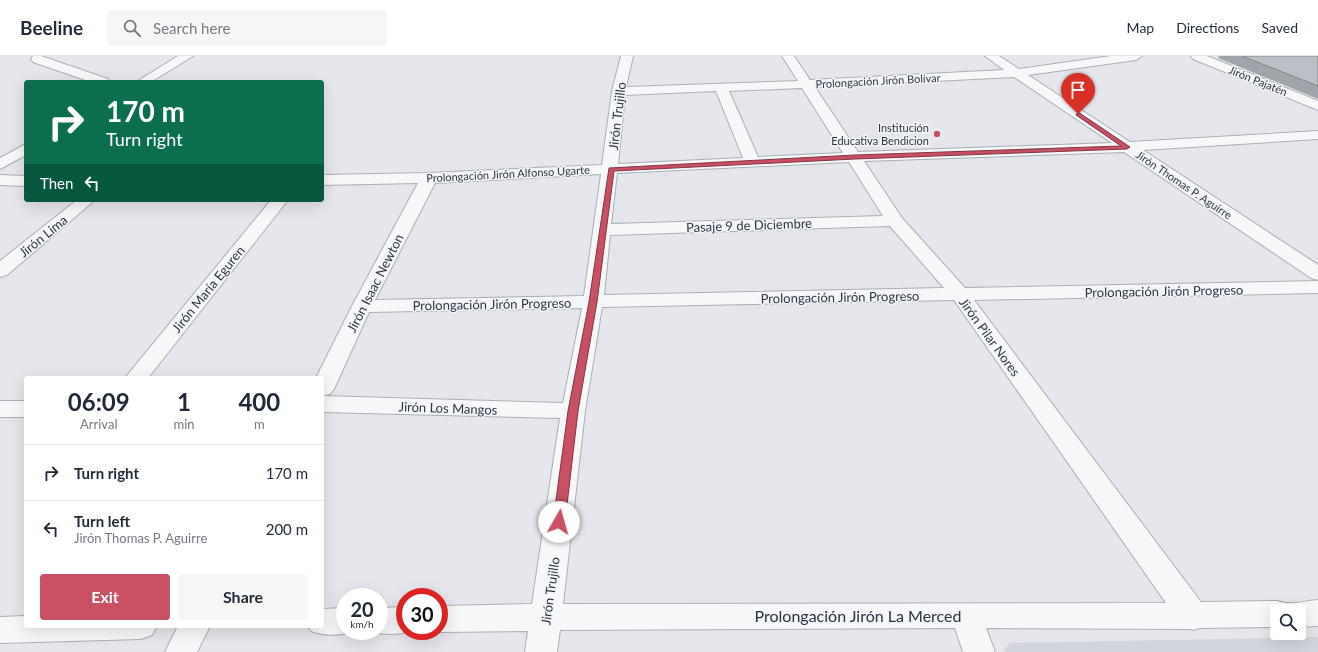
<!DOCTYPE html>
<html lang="en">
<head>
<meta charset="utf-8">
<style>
  body { margin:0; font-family:Lato,sans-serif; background:#f6f6f7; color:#1f2937; height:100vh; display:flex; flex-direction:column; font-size:15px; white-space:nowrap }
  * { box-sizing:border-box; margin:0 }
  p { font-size:13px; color:#747a83 }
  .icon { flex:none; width:22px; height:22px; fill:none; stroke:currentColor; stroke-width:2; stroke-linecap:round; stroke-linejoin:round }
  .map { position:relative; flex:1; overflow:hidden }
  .details { position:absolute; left:24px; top:320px; width:300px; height:252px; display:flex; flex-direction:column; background:#fff; border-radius:4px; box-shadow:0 4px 16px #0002 }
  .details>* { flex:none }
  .hud { position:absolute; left:24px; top:24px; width:300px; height:122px; border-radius:4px; box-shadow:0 4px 16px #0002; background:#0b6e4f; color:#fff; overflow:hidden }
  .buttons { position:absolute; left:1270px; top:548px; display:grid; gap:8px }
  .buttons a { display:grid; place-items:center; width:36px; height:36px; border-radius:4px; background:#fff; box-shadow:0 4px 16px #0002; font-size:20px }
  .speed { position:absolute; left:336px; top:532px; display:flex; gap:8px; font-size:20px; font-weight:700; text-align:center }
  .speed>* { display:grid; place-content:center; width:52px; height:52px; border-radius:50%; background:#fff; box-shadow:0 4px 16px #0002; line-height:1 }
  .speed small { font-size:10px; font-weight:400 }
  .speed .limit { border:6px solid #d22; background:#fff; color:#111 }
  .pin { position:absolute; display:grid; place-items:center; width:34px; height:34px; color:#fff; margin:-41px -17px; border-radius:50% 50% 50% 0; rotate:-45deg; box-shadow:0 0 4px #0007 }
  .pin .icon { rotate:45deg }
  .me { position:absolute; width:44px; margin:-22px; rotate:7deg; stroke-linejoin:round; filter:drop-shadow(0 0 3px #0008) }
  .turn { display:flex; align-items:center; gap:14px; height:84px; padding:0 16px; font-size:18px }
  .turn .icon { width:52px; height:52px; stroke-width:2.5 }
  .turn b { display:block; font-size:28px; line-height:34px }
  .then { display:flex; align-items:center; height:38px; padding:0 16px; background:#0003; gap:8px; font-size:15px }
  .eta { display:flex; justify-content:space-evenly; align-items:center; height:68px; text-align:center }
  .eta b { font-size:24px; font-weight:700; line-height:28px }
  .cta { display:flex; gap:8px; margin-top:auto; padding:8px 16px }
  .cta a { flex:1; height:46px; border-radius:4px; background:#c85062; color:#fff; font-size:16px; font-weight:700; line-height:46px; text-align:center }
  .cta a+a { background:#f6f6f7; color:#1f2937 }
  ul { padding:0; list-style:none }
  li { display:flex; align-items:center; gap:12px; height:56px; padding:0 16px; border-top:1px solid #e0e1e3 }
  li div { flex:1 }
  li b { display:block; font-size:15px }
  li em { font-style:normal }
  header { display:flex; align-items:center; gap:24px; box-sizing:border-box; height:56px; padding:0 20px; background:#fff; border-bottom:1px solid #e0e1e3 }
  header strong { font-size:19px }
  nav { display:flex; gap:22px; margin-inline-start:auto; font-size:14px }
  .search { width:280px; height:36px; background:#f6f6f7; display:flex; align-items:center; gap:10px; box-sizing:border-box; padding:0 14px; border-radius:4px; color:#747a83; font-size:15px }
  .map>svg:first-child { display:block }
</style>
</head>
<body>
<header>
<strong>Beeline</strong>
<div class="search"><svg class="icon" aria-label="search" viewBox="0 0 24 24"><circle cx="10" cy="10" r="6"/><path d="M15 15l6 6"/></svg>Search here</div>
<nav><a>Map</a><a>Directions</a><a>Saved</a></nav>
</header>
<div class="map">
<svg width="1318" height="596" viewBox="0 0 1318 596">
  <rect width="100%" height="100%" fill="#e4e6eb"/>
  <path fill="#d2d5dd" d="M1318 581V596H1003L1010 587Z"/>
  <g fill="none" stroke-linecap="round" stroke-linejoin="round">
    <g stroke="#a9adb5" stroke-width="2">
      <path id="minor" d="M33 0H41L108 23 109 26H91L33 6 31 3Z
        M178 0H193L151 26H136Z
        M621 0H633L626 31 798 25 782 0H794L810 24 1004 14 985 0H999L1019 13 1111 0H1142L1136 4 1028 19 1130 86 1318 75V83L1143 94 1318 209V224L1311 222 1124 96 864 105 902 162 965 232 1318 225V237L974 244 1201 546 1277 545C1291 550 1303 545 1318 544V570L1299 571V555H1277V571L1199 572 1194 574 1190 573 986 572 995 596H963L955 572 560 574 557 596H525L528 575 439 576 436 575H439V550L532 548 560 362 322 356V322H316L352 250 418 127 322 129V119L429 117 602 109 612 35ZM1014 21 1112 87 858 96 815 31ZM802 32 843 97 758 101 729 35ZM716 35 743 102 618 108 625 39ZM849 106 883 160 611 168 617 117ZM601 118 584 240 375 244 435 127ZM890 170 944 232 604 239 610 179ZM954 244 1166 547 563 548 585 355 602 251ZM582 252 563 347 322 340 330 338 334 333 369 256Z
        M1191 0H1207L1318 45V54L1193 3Z
        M26 88V99L0 113V102Z
        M0 119 26 120V130L0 129Z
        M77 144H95L7 219 0 221V205Z
        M271 144H288L148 322H125Z
        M0 345H26V361H0Z
        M405 551V575H411C399 579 382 579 370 575H379V552Z
        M345 552V575H354C340 580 325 580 311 575L308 570H322V553Z
        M26 560V570H157L152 579 141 583 0 587V561Z
        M178 570H210L197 596H165Z"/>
    </g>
    <use href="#minor" fill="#f6f7f9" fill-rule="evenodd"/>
  </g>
  <path fill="#a1a5ab" d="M1219 0H1318V43L1218 2Z"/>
  <path fill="#bbc0c7" stroke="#83868b" d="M1242 0H1318V30Z"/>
  <path fill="#c85062" stroke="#823440" d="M1078 56 1130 91 1127 93 855 103 614 115 597 246 578 355 565 466 563 469H555L553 466 568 355 589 246 609 112 855 99 1121 90 1076 59Z"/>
  <circle fill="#c85062" stroke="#f3f5f8" stroke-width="1.5" cx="937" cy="78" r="4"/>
  <g text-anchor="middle" stroke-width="3" stroke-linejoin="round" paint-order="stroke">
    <g font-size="11" fill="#2c3442" stroke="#f3f5f8">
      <text transform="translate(878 25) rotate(-3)" y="4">Prolongación Jirón Bolívar</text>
      <text transform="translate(1258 25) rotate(22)" y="4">Jirón Pajatén</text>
      <text transform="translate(508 118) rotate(-3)" y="4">Prolongación Jirón Alfonso Ugarte</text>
      <text transform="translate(1184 129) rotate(34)" y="4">Jirón Thomas P. Aguirre</text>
    </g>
    <g font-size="11" fill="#2c3442" stroke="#f3f5f8" text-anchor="end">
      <text x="929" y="76">Institución<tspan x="929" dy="13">Educativa Bendicion</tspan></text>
    </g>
    <g font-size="13" fill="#2c3442" stroke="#f3f5f8">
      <text transform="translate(617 60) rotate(-83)" y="5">Jirón Trujillo</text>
      <text transform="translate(749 169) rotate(-2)" y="5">Pasaje 9 de Diciembre</text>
      <text transform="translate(43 180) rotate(-39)" y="5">Jirón Lima</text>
      <text transform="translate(375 227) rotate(-63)" y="5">Jirón Isaac Newton</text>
      <text transform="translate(208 233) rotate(-51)" y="5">Jirón María Eguren</text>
      <text transform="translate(1164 235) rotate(-1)" y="5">Prolongación Jirón Progreso</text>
      <text transform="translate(840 241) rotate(-1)" y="5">Prolongación Jirón Progreso</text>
      <text transform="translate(492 248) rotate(-1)" y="5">Prolongación Jirón Progreso</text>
      <text transform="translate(990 281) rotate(54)" y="5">Jirón Pilar Nores</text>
      <text transform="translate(448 352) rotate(2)" y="5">Jirón Los Mangos</text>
      <text transform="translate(550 535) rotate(-82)" y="5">Jirón Trujillo</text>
    </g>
    <g font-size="16" fill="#2c3442" stroke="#f3f5f8">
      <text x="858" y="566">Prolongación Jirón La Merced</text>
    </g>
  </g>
</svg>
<div class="buttons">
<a><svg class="icon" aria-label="search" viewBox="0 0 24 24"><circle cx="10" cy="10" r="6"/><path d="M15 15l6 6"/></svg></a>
</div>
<div class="speed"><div>20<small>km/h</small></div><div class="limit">30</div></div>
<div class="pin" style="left:1078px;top:58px;background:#d93025"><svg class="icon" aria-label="arrive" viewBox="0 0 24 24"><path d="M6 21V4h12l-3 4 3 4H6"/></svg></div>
<svg class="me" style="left:559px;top:466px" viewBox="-20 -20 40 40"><circle r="19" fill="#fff"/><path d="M0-13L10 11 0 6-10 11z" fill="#c85062"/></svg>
<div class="hud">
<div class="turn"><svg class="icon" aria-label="right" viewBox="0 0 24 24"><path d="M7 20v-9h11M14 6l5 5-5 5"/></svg><div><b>170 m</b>Turn right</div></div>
<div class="then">Then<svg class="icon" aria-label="left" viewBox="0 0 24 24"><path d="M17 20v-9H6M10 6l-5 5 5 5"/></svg></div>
</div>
<section class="details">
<div class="eta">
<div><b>06:09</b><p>Arrival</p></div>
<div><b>1</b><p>min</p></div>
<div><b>400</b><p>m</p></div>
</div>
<ul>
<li><svg class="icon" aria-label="right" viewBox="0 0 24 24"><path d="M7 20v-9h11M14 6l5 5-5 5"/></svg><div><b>Turn right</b></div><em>170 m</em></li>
<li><svg class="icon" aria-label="left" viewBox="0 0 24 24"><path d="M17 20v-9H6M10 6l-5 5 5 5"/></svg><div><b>Turn left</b><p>Jirón Thomas P. Aguirre</p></div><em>200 m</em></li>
</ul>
<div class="cta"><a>Exit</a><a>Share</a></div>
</section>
</div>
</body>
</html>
